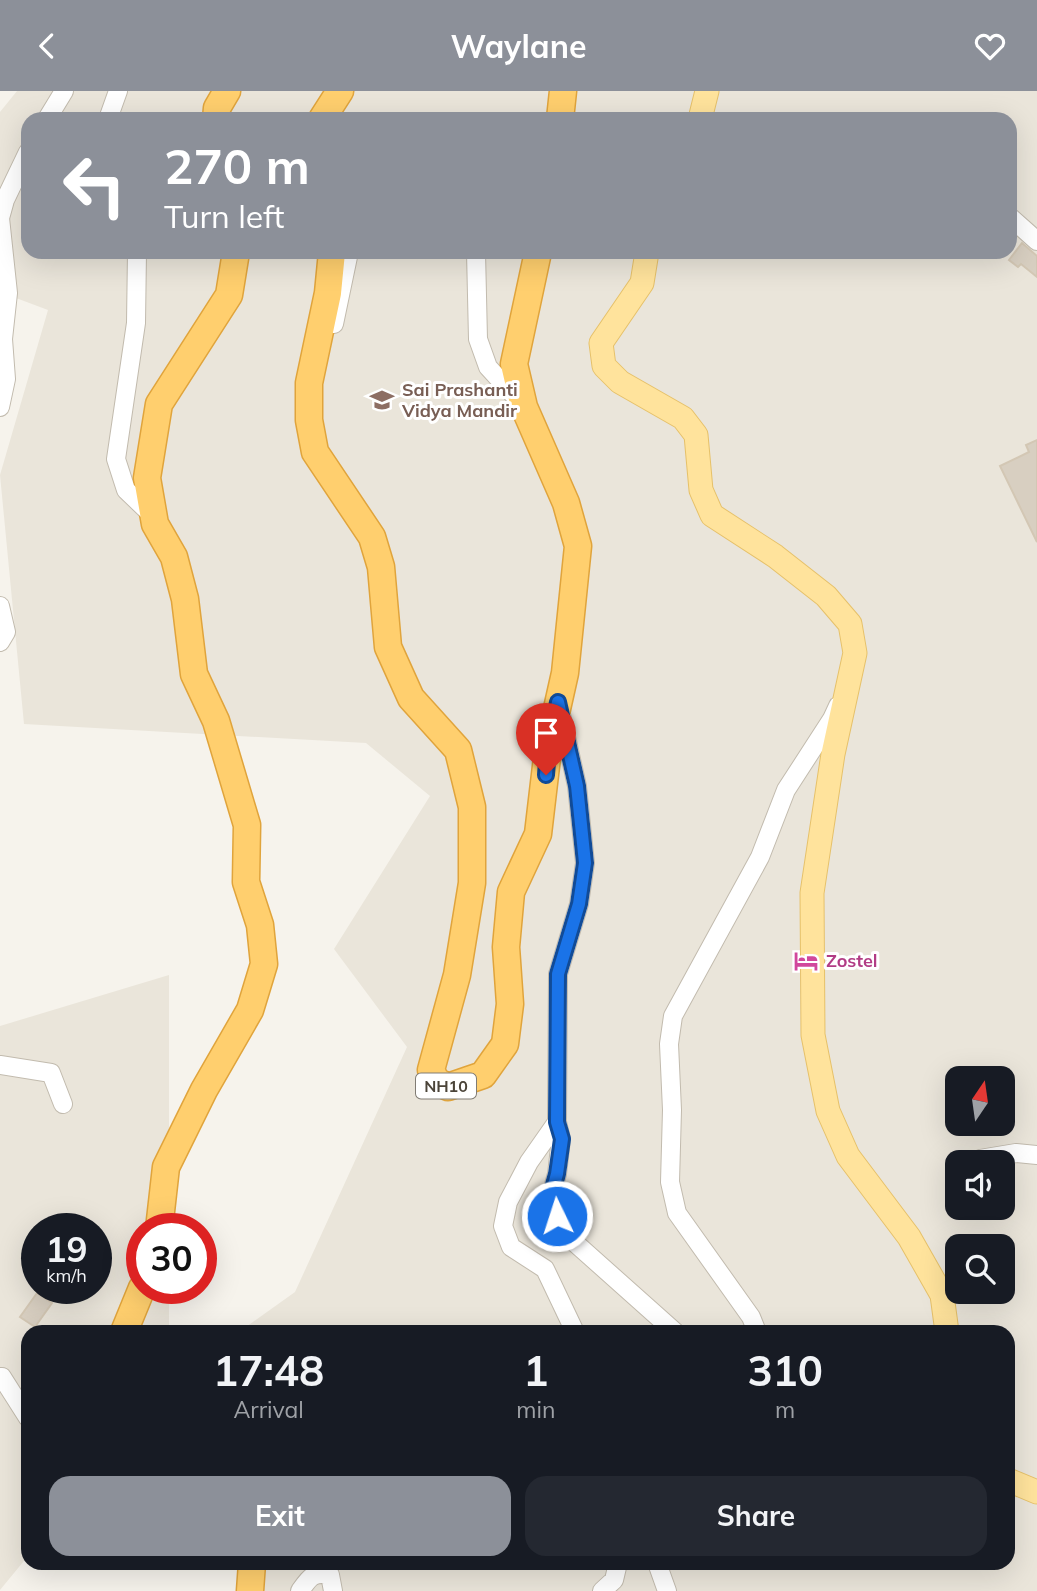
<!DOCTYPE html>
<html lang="en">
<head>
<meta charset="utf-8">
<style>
  body { margin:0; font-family:Mulish,sans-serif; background:#242831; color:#f1f3f6; height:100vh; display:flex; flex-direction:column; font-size:26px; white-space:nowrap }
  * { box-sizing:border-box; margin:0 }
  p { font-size:23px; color:#9ea1a6 }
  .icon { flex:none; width:38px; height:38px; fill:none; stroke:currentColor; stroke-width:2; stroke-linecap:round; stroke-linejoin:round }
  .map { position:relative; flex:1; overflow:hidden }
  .sheet { position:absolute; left:21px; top:1234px; width:994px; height:245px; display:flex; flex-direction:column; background:#171b24; border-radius:21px; box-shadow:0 7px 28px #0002 }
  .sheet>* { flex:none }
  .guide { position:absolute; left:21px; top:21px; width:996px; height:147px; border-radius:21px; box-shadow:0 7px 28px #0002; background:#8c9099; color:#fff; overflow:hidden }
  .needle { width:46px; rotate:13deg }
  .tools { position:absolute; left:945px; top:975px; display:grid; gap:14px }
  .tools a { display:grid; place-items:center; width:70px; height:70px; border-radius:14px; background:#171b24; box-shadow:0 7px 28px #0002; font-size:35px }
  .speed { position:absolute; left:21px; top:1122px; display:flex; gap:14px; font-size:35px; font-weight:700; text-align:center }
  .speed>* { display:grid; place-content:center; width:91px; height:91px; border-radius:50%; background:#171b24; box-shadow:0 7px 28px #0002; line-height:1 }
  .speed small { font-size:18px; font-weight:400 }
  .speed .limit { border:10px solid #d22; background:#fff; color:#111 }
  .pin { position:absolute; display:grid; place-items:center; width:60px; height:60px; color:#fff; margin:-72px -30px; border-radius:50% 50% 50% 0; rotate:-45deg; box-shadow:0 0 7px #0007 }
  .pin .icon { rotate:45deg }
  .me { position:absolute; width:77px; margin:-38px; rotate:356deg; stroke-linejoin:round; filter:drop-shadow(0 0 5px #0008) }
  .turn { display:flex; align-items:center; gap:24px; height:147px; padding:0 28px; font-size:32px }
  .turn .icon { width:91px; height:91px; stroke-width:2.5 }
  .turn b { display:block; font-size:49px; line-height:60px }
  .eta { display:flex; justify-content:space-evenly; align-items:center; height:119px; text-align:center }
  .eta b { font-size:42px; font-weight:700; line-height:49px }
  .action { display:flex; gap:14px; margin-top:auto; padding:14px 28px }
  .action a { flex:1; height:80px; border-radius:21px; background:#8c9099; color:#fff; font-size:28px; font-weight:700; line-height:80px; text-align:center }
  .action a+a { background:#242831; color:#f1f3f6 }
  header { display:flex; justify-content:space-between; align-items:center; height:91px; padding:0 28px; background:#8c9099; color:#fff; font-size:32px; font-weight:700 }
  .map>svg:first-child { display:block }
</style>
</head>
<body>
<header><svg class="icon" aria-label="back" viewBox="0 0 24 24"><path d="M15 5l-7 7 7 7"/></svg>Waylane<svg class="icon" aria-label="heart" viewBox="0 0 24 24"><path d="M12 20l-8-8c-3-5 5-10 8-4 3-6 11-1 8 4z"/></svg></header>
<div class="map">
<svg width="1037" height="1500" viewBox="0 0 1037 1500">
  <rect width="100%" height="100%" fill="#f6f3ec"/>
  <path fill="#eae5da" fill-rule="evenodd" d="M17 0H1037V1500H246L258 1472H1008V1241H239L295 1201 407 956 334 858 430 705 366 652 24 633 0 384 48 219 0 201V21ZM28 28H1010V161H28ZM957 987H1003V1032H957ZM957 1071H1003V1116H957ZM957 1155H1003V1200H957Z
    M169 884V1137L142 1138V1197H169V1241H28V1465L0 1499V935ZM37 1138H96V1197H37Z"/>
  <path fill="#d8cfc1" stroke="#d3c7b4" stroke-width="2" d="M1022 152 1037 165V186L1021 173 1018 176 1009 169Z
    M1037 349V451L1000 375 1029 361 1026 354Z
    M37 1202 52 1212 35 1236 20 1226Z"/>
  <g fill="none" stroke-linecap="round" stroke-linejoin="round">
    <g stroke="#c2bbae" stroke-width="20">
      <path id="minor" d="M47 28 64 0
        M108 28 118 0
        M1010 126 1037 150
        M137 161 136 232 116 368 126 399 153 425
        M476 161 478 248 488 276 522 313
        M334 233 349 161
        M0 316 6 288 3 248 8 202 0 127 5 109 28 61
        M0 515 6 541 0 551
        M560 619 577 695 585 772 579 813 558 883 557 1031 561 1048 557 1083 550 1108 564 1142 675 1241
        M0 974 51 982 63 1013
        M557 1031 529 1071 508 1111 503 1135 511 1156 545 1178 575 1241
        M980 1068 1016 1062 1037 1064
        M757 1241 751 1226 677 1122 670 1091 672 1019 669 953 673 925 760 766 786 699 832 628 838 615
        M0 1286H2L28 1327
        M657 1472 667 1500
        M300 1500C309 1487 313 1480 330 1484L333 1500
        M602 1500 614 1489 618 1472"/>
    </g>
    <g stroke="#e6c16a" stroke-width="25">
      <path id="major" d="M700 28 707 0
        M647 161 642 192 601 252 604 275 620 291 683 327 696 344 701 399 712 424 775 465 826 505 850 533 855 562 833 663 812 802 813 944 828 1020 848 1065 909 1146 942 1204 947 1241
        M1008 1389 1037 1401"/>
    </g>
    <g stroke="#e0a43c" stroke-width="29">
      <path id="highway" d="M216 28 217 17 227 0
        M322 28 340 0
        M560 28 563 0
        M332 161 328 202 309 292V329L315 361 372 446 381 476 388 556 411 607 458 659 472 716V792L457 884 431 979 436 990 448 996 483 984 505 953 510 913 506 856 511 801 538 743 548 658 565 582 578 455 566 412 524 316 514 273 538 161
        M159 1138 166 1076 204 999 250 919 264 873 260 834 246 791 247 734 216 630 194 583 185 508 174 466 155 433 147 387 159 313 229 204 236 161
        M124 1241 142 1197
        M250 1500 252 1472"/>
    </g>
    <use href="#minor" stroke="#fff" stroke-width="18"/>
    <use href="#major" stroke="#ffe39c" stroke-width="23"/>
    <use href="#highway" stroke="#ffcf6e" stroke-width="26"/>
  </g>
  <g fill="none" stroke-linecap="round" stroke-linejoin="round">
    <g stroke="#114b97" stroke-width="18">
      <path id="route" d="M546 684 548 658 558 611 577 695 585 772 579 813 558 883 557 1031 562 1048 557 1083 550 1108 557 1125"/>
    </g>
    <use href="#route" stroke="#1a73e8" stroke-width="12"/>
  </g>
  <defs>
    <g id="school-bare" transform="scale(1.89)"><path d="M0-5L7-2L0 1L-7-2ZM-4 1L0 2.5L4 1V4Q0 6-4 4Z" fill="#8d6e63" stroke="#fff" stroke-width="2.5" paint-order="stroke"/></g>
    <g id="hotel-bare" transform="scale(1.89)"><path d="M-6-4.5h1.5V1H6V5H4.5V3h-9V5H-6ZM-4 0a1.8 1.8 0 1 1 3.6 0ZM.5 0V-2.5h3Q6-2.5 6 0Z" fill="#d1479c" stroke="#fff" stroke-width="2.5" paint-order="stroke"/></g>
  </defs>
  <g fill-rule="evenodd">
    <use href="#school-bare" x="382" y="309"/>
    <use href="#hotel-bare" x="806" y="870"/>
  </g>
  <g text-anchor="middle" stroke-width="6" stroke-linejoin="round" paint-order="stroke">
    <rect fill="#fff" stroke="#817c74" stroke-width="2" x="416" y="982.5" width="60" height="25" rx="5"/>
    <g font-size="16" font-weight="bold" fill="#4b4439">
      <text x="446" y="1001">NH10</text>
    </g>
    <g font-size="18" font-weight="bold" fill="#785e54" stroke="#fff" text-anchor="start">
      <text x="402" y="305">Sai Prashanti<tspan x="402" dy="21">Vidya Mandir</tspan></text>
    </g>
    <g font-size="18" font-weight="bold" fill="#b23c85" stroke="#fff" text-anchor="start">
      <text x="826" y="876">Zostel</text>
    </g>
  </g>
</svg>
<div class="tools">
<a><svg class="needle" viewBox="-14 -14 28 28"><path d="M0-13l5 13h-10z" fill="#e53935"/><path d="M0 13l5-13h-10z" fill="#9ea1a6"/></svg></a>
<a><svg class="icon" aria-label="sound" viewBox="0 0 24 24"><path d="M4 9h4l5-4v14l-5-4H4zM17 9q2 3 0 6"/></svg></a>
<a><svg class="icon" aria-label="search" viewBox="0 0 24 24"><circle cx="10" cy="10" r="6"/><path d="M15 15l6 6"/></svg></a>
</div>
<div class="speed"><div>19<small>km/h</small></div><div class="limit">30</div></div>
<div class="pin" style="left:546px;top:684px;background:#d93025"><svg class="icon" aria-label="arrive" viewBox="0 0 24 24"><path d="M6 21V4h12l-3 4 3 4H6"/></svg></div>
<svg class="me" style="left:557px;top:1125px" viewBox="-20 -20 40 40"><circle r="17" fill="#1a73e8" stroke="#fff" stroke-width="3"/><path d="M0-11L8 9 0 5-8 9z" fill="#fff"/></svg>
<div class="guide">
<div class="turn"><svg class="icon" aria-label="left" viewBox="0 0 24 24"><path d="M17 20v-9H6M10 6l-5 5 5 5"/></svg><div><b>270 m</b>Turn left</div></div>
</div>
<section class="sheet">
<div class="eta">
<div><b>17:48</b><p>Arrival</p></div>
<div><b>1</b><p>min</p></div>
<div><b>310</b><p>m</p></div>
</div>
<div class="action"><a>Exit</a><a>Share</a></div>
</section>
</div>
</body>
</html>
